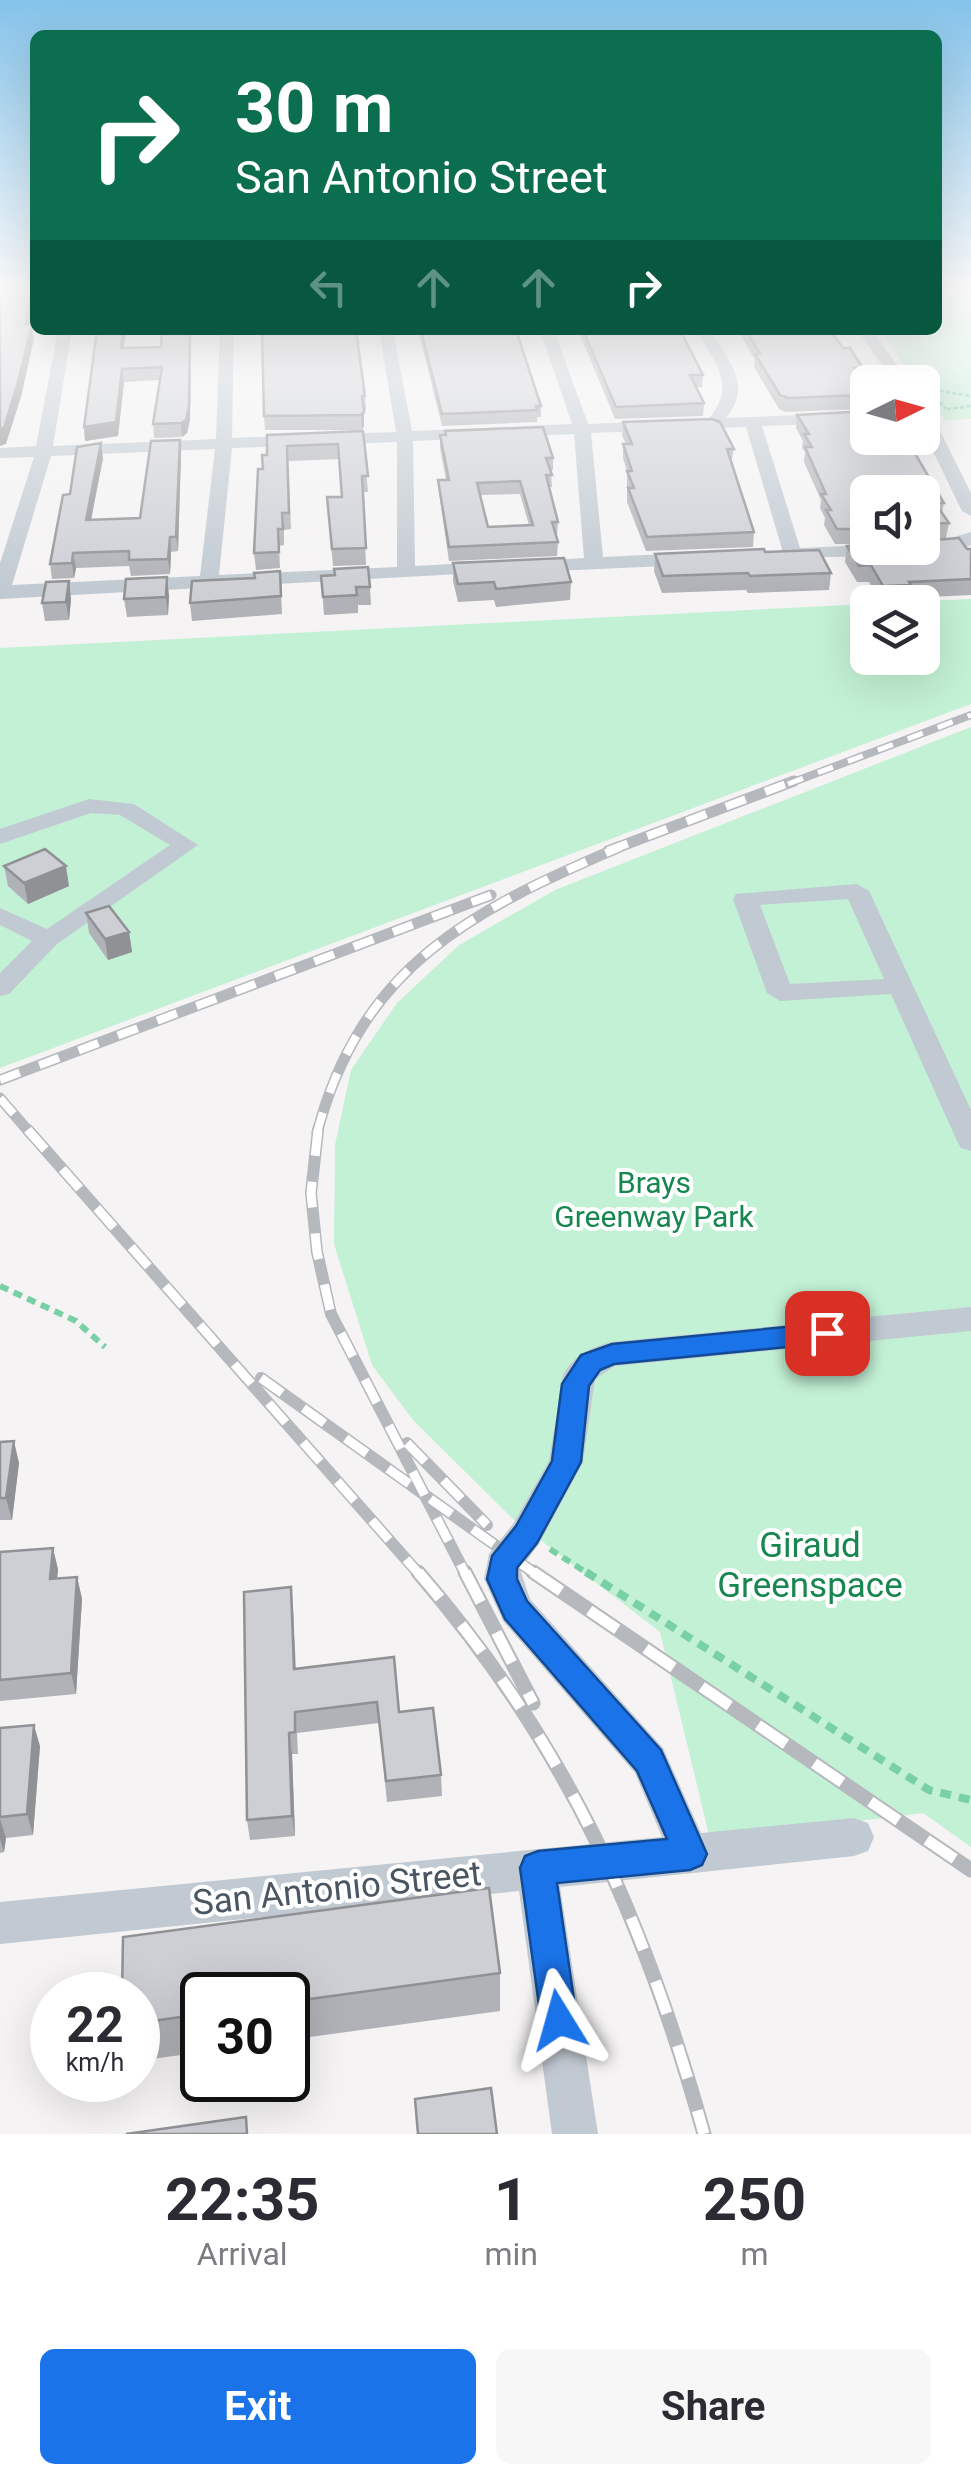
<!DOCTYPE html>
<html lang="en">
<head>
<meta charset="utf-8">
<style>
  body { margin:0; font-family:Roboto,sans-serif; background:#f7f7f7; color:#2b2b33; height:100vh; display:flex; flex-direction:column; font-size:38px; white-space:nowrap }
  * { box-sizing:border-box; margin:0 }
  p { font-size:32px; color:#7c7c81 }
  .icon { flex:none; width:55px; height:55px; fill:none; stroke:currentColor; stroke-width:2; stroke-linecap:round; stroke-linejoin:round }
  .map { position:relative; height:2134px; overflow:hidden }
  .drawer { display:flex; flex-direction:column; background:#fff; flex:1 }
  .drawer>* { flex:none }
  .top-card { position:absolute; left:30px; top:30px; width:912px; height:305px; border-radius:15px; box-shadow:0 10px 40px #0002; background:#0b6e4f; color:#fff; overflow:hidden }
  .needle { width:65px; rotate:85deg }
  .tools { position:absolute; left:850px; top:365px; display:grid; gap:20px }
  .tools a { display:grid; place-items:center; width:90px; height:90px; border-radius:15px; background:#fff; box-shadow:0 10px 40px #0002; font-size:50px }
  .speed { position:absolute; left:30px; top:1972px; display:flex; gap:20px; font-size:50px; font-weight:700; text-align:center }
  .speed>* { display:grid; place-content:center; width:130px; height:130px; border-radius:50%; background:#fff; box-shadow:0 10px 40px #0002; line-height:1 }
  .speed small { font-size:25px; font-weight:400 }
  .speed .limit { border:5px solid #111; border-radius:15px; background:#fff; color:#111 }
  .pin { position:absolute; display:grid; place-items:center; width:85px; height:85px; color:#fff; margin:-42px; border-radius:20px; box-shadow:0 5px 15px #0006 }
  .me { position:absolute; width:110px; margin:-55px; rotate:352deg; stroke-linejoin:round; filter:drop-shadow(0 0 8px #0008) }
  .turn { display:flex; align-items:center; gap:35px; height:210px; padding:0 40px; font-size:45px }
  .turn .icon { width:130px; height:130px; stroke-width:2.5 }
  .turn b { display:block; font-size:70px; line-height:85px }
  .lanes { display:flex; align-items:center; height:95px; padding:0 40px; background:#0003; justify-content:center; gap:50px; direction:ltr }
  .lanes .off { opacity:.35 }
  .eta { display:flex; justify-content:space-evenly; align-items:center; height:170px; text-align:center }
  .eta b { font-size:60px; font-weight:700; line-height:70px }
  .primary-button { display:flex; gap:20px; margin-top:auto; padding:20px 40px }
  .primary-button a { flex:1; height:115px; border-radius:15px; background:#1a73e8; color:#fff; font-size:40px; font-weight:700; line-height:115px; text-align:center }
  .primary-button a+a { background:#f7f7f7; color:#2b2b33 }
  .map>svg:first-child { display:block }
</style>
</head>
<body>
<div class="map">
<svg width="971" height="2134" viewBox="0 0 971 2134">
  <rect width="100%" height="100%" fill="#f5f3f3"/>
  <path fill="#c3f1d5" d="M938 290H971V419L945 420 923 389 922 382H917L879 330H938Z
    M971 599V704L0 1068V648L867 604 868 658H922V602H903Z
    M971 727V1847L923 1813 710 1839 660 1632 512 1518 413 1420 372 1365 334 1244 335 1145 351 1070 397 1003 459 945 555 890Z"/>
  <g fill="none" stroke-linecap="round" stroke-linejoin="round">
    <path stroke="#7ad0a6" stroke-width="2.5" stroke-dasharray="4 2.5" stroke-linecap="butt" d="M919 377 946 409
      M933 390 971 396
      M947 409 971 406"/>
    <path stroke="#7ad0a6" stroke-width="6" stroke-dasharray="9 6" stroke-linecap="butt" d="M0 1286 76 1321 105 1347
      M550 1549 590 1575"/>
    <path stroke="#7ad0a6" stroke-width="8" stroke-dasharray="11 8" stroke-linecap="butt" d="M586 1572 929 1790 971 1800"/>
    <path fill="#c1cad2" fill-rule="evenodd" d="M58 330H72L53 446 216 439 220 330H234L232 438 396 432 379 330H393L412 431 572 424 540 330H554L588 424 709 419C737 383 715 365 697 330H711C729 363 753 384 726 418L868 412V422L762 426 800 548 868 545 892 550 883 556 779 558 777 554 782 549 746 427 591 433 603 557 688 553 697 559 688 565 531 572 522 566 524 562 584 558 574 434 413 441 415 566 489 562 496 564V572L0 599V563L34 457 0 458V448L36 446ZM397 442V567L219 575 232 448ZM215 449 200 576 12 585 51 456Z
      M857 330H872L909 382H894Z
      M922 406 930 411 971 493V516L962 511 922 429Z
      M971 532V545C955 552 931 559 917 548Z
      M89 799 134 804 198 845 57 944 9 994 0 996V973L32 941 0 925V908L47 929 170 845 120 815 91 813 0 844V829Z
      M857 884 869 891 971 1110V1151L961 1148 957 1141 891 994 780 1001 767 993 733 899 736 894ZM848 899 884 979 790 984 760 905Z
      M971 1307V1331L615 1366 595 1379 583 1462 539 1544 520 1569 530 1599 663 1748 701 1833 854 1818 868 1823 874 1837 868 1851 854 1856 560 1887 598 2134H552L519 1891 0 1944V1902L662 1837 635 1773 503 1621 484 1579 489 1554 513 1524 549 1461 563 1375C574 1355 590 1348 611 1342Z"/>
    <g stroke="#b5b8bd" stroke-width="8">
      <path id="rail-far3" d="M788 784 971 715"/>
    </g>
    <g stroke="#b5b8bd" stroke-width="11">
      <path id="rail-far2" d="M608 851 794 781
        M0 1080 491 895
        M0 1098 30 1133
        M317 1133C361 966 472 910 620 847"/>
    </g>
    <g stroke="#b5b8bd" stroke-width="12">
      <path id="rail-far1" d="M28 1130 420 1575
        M318 1130 311 1193 317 1252 331 1314 466 1575
        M261 1378 537 1575
        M407 1443 487 1525"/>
    </g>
    <g stroke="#b5b8bd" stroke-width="15">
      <path id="rail" d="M418 1572C567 1745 643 1916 704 2134
        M465 1572 533 1703
        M533 1572 971 1870"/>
    </g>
    <use href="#rail-far3" stroke="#fff" stroke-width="5" stroke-dasharray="16" stroke-linecap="butt"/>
    <use href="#rail-far2" stroke="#fff" stroke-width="8" stroke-dasharray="21" stroke-linecap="butt"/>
    <use href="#rail-far1" stroke="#fff" stroke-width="9" stroke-dasharray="26" stroke-linecap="butt"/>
    <use href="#rail" stroke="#fff" stroke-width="11" stroke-dasharray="34" stroke-linecap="butt"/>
  </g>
  <path fill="#b0b2b7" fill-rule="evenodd" d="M97 330H126L124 348 161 347 162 330H191L190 419 187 433 182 437 154 438 153 424 160 380 124 382 118 436 85 441 84 427Z
    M418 330H516L541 406V417H537V422L442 426Z
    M578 330H680L703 375 702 387H696L704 403 703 416 615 419Z
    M738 330H830L843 348 863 368 861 393H860L862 395 860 409 786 412 779 409 754 367 755 360Z
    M365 396 366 410H364V426L362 430H265L264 416Z
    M797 415 944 503 942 513 949 523 946 538 922 539V492H868V544H835L824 525 825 518 820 508 821 500 804 462 805 452 802 448 803 441 796 428Z
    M623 422 734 449 731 463 754 532 753 547 646 551 627 502V471L623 458V444H626L622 436Z
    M363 431 368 492H363L366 565 333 566 327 497H342L339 459 288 461 291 529 284 530V545L279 546 280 568 256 570 254 553 263 469 267 455V435Z
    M440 435 553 458V470H551L552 487H549L558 522 557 535H556L558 542 557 556 449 561 439 493 438 480H446L440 448ZM520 494 529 525 488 527 481 495Z
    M181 454 178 551 171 552 170 574 131 576 129 566 76 568 74 578 52 579 50 564 70 494 103 458 91 520 140 518Z
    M847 546 971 549V595L909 598 908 601 881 602 869 582H857L845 562Z
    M765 552 831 573 829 590 748 593 746 590 662 593 654 571 655 554Z
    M453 563 571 582 570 600 496 607 494 600 458 602 453 581Z
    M280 571 282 614 192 621 190 603 255 578Z
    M321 576 370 587 371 605H358V613L324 615Z
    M69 581 71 599 69 620 45 621 42 603Z
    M169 595 168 615 127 617 124 599Z
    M4 866 69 886 28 904 8 886Z
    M86 913 129 932 132 952 108 960 89 933Z
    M0 1442 19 1463 12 1520H0Z
    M0 1552 58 1569 57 1579 77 1577 82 1599 76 1694 0 1701Z
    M293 1609 296 1669 394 1657 399 1712 441 1775 442 1796 387 1802 379 1723 297 1733 298 1754H292L295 1836 250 1840 247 1820Z
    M0 1728 40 1746 33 1835 6 1838 4 1852 0 1853Z
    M500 1973V2011L288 2040V1995H202V2052L138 2061V1995Z"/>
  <path fill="#909195" d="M30 293 32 307 29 334 32 324 34 339 21 397 6 444 0 446V429L26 324Z
    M123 330H126L122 361 121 348Z
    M190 330H191L190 419 187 433 182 437 181 423Z
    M122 369 124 382 118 436 85 441 84 427Z
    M364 412V426L362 430 361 415Z
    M180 440 181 454 178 551 176 537Z
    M101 443 103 458 88 535 86 520Z
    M170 537 171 552 170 574 168 559Z
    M73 553 76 568 74 578 72 563Z
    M167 577 169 595 168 615 166 597Z
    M69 581 71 599 69 620 66 602Z
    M66 866 69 886 28 904 24 883Z
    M129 932 132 952 108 960 105 939Z
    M14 1441 19 1463 12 1520 6 1498Z
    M53 1548 58 1569 55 1601 50 1579Z
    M77 1577 82 1599 76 1694 71 1673Z
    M291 1587 293 1609 296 1690 294 1669Z
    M34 1725 40 1746 33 1835 27 1814Z
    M289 1733 292 1754 295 1836 292 1816Z
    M0 1819 6 1838 4 1852 0 1839Z"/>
  <path fill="#cdcfd5" stroke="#909195" stroke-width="2.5" fill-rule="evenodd" d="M0 290H22L21 293H30L26 324H32L18 382 4 428 0 429Z
    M97 330H123L121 348 161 347 162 330H190L189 406 186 420 181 423 153 424 162 367 122 369 116 422 84 427Z
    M262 330H356L365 396H362L364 412 361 415 264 416Z
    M421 330H516L541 406H536L537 410 442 414Z
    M583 330H680L703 375H690L704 403 616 407Z
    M746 330H830L843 348H850L863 368H855L863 380H852L862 395 788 398 780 395 755 354H760Z
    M868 411V438H906L944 503H935L949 523 924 524 922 527V492H868V529H837L826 510H831L821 494H826L805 447H812L804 434H809L797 415Z
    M712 419 720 422 734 449H727L754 532 647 537 628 488H634L627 471H632L623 444H632L623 422Z
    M543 427 553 458H546L552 475H546L558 522H552L558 542 449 547 438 480H449L440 435H446L445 431ZM520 481 533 525 488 527 477 483Z
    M363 431 368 476H362L366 548 332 549 327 497H342L338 444 287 446 289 513H282L283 529H278L279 552 254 553 258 469H263L262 455H267V435Z
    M180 440 176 537H170L168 559 129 560V551L73 553 72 563 50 564 63 495 70 494 77 447 101 443 86 520 140 518 151 441Z
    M959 538 967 549H971V579L909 582 911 585 883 586 871 565 859 566 847 546 868 544V548H922V541Z
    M764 549 765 552 819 550 831 573 750 576 748 573 663 576 655 554Z
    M564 558 571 582 496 589 494 582 458 584 453 563Z
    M368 567 370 587H356L357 595 323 597 321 576 335 575 334 569Z
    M280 571 281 596 190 603 192 581 255 578 254 573Z
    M167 577 166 597 124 599 126 579Z
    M69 581 66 602 42 603 46 582Z
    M45 849 66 866 24 883 4 866Z
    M109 906 129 932 105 939 86 913Z
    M14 1441 6 1498H0V1442Z
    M53 1548 50 1579 77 1577 71 1673 0 1680V1552Z
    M291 1587 294 1669 394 1657 399 1712 433 1708 441 1775 386 1781 377 1702 295 1712V1732L289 1733 292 1816 247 1820 244 1592Z
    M34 1725 27 1814 0 1817V1728Z
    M489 1888 500 1973 288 2002V1995H202V2014L138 2023V1995H122L123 1937Z
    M491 2088 497 2134H418L415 2099Z
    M246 2117 247 2134H126Z"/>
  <linearGradient id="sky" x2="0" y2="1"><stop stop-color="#85c3ea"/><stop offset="0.49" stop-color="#fafafa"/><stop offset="1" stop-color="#fafafa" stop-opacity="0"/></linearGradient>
  <rect width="971" height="589" fill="url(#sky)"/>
  <path fill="#1a73e8" stroke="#114b97" stroke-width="2.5" d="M827 1323 837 1326 841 1333 837 1340 827 1343 614 1364 600 1370 589 1386 581 1462 537 1543 517 1568V1579L527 1601 661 1750 707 1854 702 1865 690 1870 557 1883 577 2020 572 2033 559 2038 546 2033 541 2020 520 1868 525 1856 538 1851 667 1839 637 1771 505 1619 487 1579 492 1556 516 1526 552 1461 562 1384 581 1355 612 1344Z"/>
  <g text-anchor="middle" stroke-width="8" stroke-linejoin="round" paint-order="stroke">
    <g font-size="30" fill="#17864f" stroke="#fff">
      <text x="654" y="1193">Brays<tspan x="654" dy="34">Greenway Park</tspan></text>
    </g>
    <g font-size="35" fill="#17864f" stroke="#fff">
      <text x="810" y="1557">Giraud<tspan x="810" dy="40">Greenspace</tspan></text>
    </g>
    <g font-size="35" fill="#4a5661" stroke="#fff">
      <text transform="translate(337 1888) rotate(-6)" y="12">San Antonio Street</text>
    </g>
  </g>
</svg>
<div class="tools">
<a><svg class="needle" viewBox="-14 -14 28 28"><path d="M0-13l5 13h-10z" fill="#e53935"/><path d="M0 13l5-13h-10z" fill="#7c7c81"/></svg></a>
<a><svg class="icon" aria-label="sound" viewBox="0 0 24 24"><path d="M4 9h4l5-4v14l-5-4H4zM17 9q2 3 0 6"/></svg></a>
<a><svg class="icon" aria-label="layers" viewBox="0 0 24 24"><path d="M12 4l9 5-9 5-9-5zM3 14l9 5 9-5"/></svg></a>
</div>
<div class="speed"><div>22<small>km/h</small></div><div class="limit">30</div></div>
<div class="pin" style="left:827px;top:1333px;background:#d93025"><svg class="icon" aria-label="arrive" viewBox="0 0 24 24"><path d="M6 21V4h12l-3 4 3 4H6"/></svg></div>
<svg class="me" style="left:559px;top:2020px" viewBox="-20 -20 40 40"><path d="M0-17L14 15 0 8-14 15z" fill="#1a73e8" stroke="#fff" stroke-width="4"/></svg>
<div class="top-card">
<div class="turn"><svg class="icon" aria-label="right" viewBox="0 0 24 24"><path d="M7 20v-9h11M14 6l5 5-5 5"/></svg><div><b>30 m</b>San Antonio Street</div></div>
<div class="lanes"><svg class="icon off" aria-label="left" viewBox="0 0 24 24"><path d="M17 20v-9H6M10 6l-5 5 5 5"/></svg><svg class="icon off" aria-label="ahead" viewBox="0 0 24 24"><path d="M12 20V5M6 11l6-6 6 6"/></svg><svg class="icon off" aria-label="ahead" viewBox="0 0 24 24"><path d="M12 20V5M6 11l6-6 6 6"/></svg><svg class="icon" aria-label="right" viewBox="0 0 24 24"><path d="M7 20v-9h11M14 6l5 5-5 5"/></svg></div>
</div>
</div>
<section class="drawer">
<div class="eta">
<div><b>22:35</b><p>Arrival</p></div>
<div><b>1</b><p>min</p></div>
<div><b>250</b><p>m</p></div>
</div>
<div class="primary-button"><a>Exit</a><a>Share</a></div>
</section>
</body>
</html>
